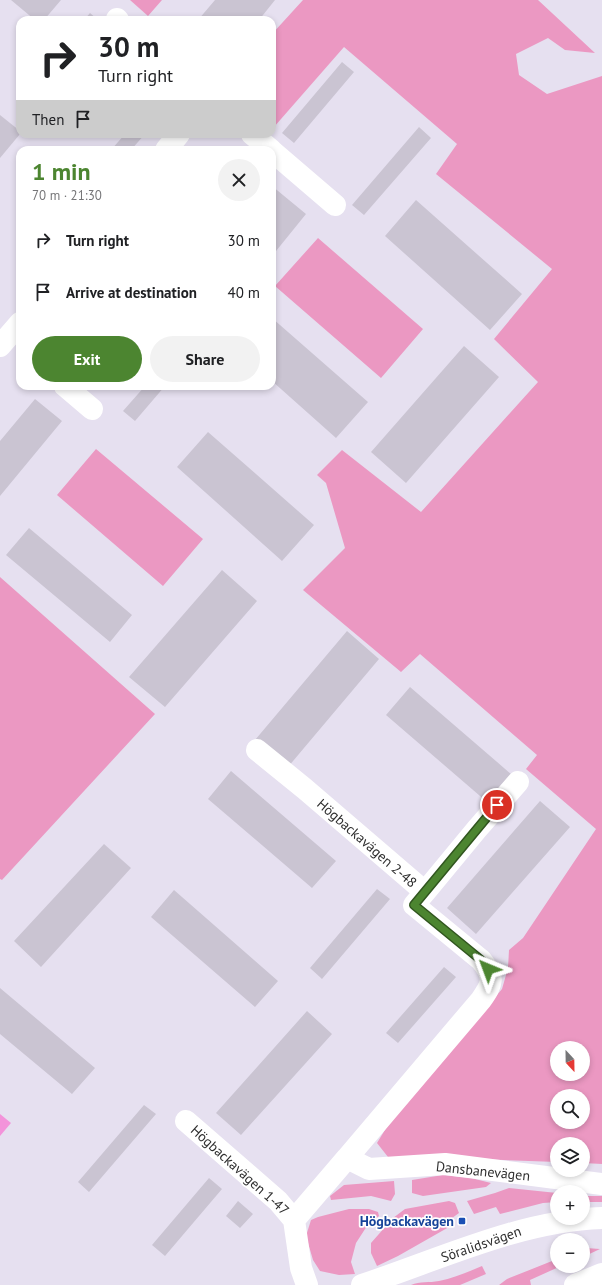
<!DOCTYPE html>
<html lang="en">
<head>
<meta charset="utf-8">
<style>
  body { margin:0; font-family:"PT Sans",sans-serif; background:#f2f2f2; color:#202124; height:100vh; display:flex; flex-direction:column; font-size:15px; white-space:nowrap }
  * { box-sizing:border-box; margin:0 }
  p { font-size:13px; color:#757577 }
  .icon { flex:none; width:22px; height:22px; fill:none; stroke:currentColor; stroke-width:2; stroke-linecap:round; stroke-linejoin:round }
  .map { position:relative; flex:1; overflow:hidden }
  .details { position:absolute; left:16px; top:146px; width:260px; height:244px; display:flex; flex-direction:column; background:#fff; border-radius:12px; box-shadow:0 2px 6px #0003 }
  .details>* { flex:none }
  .banner { position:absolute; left:16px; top:16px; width:260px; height:122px; border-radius:12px; box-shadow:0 2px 6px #0003; background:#fff; color:#202124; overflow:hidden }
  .needle { width:26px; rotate:158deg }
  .tools { position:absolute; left:550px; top:1041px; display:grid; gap:8px }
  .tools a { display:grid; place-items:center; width:40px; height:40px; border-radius:50%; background:#fff; box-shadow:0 2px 6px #0003; font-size:20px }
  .pin { position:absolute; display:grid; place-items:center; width:34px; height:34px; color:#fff; margin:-17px; border:2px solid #fff; border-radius:50%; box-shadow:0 1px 4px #0007 }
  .me { position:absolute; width:44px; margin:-22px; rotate:316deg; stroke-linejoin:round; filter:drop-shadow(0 0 3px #0008) }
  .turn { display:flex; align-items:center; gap:14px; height:84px; padding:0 16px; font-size:18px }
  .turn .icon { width:52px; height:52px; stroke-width:2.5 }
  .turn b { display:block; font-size:28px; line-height:34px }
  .then { display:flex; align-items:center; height:38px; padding:0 16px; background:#0003; gap:8px; font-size:15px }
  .round { display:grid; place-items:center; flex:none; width:42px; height:42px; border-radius:21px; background:#f2f2f2 }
  .headline { display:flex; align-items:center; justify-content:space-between; height:68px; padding:0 16px }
  h1 { font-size:24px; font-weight:800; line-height:30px; color:#4c8530 }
  .button { display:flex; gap:8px; margin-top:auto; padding:8px 16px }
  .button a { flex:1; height:46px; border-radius:24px; background:#4c8530; color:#fff; font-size:16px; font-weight:800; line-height:46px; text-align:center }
  .button a+a { background:#f2f2f2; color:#202124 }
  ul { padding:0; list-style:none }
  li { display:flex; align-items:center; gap:12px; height:52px; padding:0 16px }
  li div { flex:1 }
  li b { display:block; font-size:15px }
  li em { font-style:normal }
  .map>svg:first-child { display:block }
</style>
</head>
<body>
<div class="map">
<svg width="602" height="1285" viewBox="0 0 602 1285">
  <rect width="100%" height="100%" fill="#e6e0f0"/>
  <path fill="#eb98c2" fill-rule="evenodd" d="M130 0H162L148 16Z
    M303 0H538L595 53 565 50 548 38 516 54 519 75 547 94 602 76V1164L583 1163V1144H557V1162L421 1157H388L377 1143 391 1120 502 989 508 968 509 950 523 938 596 829 526 769 537 755 420 654 401 672 303 590 345 548 326 483 317 475 342 450 421 512 538 382 494 339 552 269 436 174 457 144 344 47 274 127 272 125V34ZM557 1048H583V1074H557ZM557 1096H583V1122H557Z
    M318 238 423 329 381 378 275 286Z
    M96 449 203 539 163 586 57 495Z
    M0 577 155 714 2 880 0 879Z
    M443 1175 471 1178 491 1183 486 1187 423 1196 412 1193V1180Z
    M394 1181 395 1194 391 1201 371 1196 331 1200 330 1196 344 1185Z
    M509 1188 557 1193V1202L543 1203 500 1214 496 1207 474 1214 467 1201 495 1193Z
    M583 1196H602V1202H583Z
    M449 1201 455 1203 459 1213 448 1221 449 1227 398 1256 377 1266 371 1253V1243L393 1218 405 1209Z
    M349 1209H369L378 1212 379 1216 367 1226 356 1243 351 1262 355 1274 339 1275 320 1271 313 1260 306 1236 311 1220 318 1217Z
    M586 1248 600 1249 583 1257V1249Z
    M557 1259V1266H561L530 1280 531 1285H499L507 1279Z
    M482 1266 486 1274 460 1285H411C420 1281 429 1283 439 1281 454 1278 468 1272 482 1266Z"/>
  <path fill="#f393da" d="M0 1114 11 1123 0 1136Z"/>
  <path fill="#cac4d2" d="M11 0H61L44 20H35Z
    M215 0H275L259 20H198Z
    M90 13 98 20H84Z
    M342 62 354 72 294 143 282 133Z
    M0 115 20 131V134L0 158Z
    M419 127 431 138 364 215 352 205Z
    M125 134H145L131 150H111Z
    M272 186 306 214 272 256Z
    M416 200 522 294 490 330 385 236Z
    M272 318 368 402 336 438 272 381Z
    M464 346 499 377 406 483 371 452Z
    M145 386H165L135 421 123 411Z
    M35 399 62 421 0 496V441Z
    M208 432 314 525 282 561 177 467Z
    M29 528 132 615 110 642 6 555Z
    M222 570 257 601 165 707 129 677Z
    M347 631 379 659 288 767 255 740Z
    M410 687 511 774 487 802 386 715Z
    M231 771 336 861 312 888 208 799Z
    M540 801 570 827 476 934 447 908Z
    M104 844 131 868 41 967 14 941Z
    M377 889 390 899 322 979 310 968Z
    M174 890 278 981 255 1007 151 917Z
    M444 967 456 977 398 1043 386 1033Z
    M0 988 95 1068 72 1094 0 1034Z
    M307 1011 332 1034 241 1135 216 1113Z
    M144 1105 156 1114 89 1192 78 1182Z
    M209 1178 222 1189 165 1256 152 1245Z
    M238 1201 253 1214 240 1228 226 1216Z"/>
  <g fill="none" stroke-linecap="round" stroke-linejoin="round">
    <path stroke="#fff" stroke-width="22" d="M117 19 118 20
      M252 134 271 150
      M166 150 179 134
      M272 151 335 205
      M0 346 20 323
      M65 386 92 409
      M257 750 305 789 425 892 414 905 481 960C495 977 493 983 481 1000L347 1158
      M425 892 477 829 518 782
      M186 1121 278 1201 294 1220
      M307 1285 301 1268 294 1220 347 1158 369 1169 445 1164 602 1184
      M362 1285C441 1259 519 1221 602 1218
      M575 1285 602 1274"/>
  </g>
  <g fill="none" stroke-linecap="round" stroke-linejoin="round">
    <g stroke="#31561f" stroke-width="10">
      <path id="route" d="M488 969 481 960 414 905 497 805"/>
    </g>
    <use href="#route" stroke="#4c8530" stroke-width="7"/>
  </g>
  <rect fill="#1a4fb4" stroke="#fff" stroke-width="1.5" x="458" y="1217" width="8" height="8" rx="2"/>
  <g text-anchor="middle" stroke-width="3.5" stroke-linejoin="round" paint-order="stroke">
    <g font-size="14" fill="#2e2e2e" stroke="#fff">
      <text transform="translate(367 843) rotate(41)" y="5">Högbackavägen 2-48</text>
      <text transform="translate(240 1170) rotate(42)" y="5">Högbackavägen 1-47</text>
      <text transform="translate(483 1171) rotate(6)" y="5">Dansbanevägen</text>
      <text transform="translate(481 1244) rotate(-19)" y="5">Söralidsvägen</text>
    </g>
    <g font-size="14" font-weight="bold" fill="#164399" stroke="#fff" text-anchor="end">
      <text x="454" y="1226">Högbackavägen</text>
    </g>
  </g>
</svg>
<div class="tools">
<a><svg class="needle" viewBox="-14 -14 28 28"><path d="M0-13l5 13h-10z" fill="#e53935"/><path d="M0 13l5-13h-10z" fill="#757577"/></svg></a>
<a><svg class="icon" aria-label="search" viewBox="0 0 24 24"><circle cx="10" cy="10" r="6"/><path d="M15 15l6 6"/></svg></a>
<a><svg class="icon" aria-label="layers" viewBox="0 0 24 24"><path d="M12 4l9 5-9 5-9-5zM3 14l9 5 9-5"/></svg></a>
<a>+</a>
<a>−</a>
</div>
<div class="pin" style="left:497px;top:805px;background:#d93025"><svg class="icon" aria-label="arrive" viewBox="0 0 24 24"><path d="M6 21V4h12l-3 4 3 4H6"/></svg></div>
<svg class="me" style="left:488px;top:969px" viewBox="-20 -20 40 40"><path d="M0-17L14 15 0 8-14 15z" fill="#4c8530" stroke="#fff" stroke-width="4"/></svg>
<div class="banner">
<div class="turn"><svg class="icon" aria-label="right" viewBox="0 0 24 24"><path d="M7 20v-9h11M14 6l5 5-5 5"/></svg><div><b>30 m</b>Turn right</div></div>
<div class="then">Then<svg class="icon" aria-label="arrive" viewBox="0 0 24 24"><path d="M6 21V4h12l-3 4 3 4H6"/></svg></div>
</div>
<section class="details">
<div class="headline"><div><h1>1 min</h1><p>70 m · 21:30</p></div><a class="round"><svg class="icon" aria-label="close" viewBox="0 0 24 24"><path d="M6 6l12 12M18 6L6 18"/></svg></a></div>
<ul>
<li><svg class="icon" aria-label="right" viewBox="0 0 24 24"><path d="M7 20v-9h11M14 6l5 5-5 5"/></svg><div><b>Turn right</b></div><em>30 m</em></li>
<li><svg class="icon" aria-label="arrive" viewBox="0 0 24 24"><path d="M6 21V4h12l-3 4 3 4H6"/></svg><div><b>Arrive at destination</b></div><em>40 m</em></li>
</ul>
<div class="button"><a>Exit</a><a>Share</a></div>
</section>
</div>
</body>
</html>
